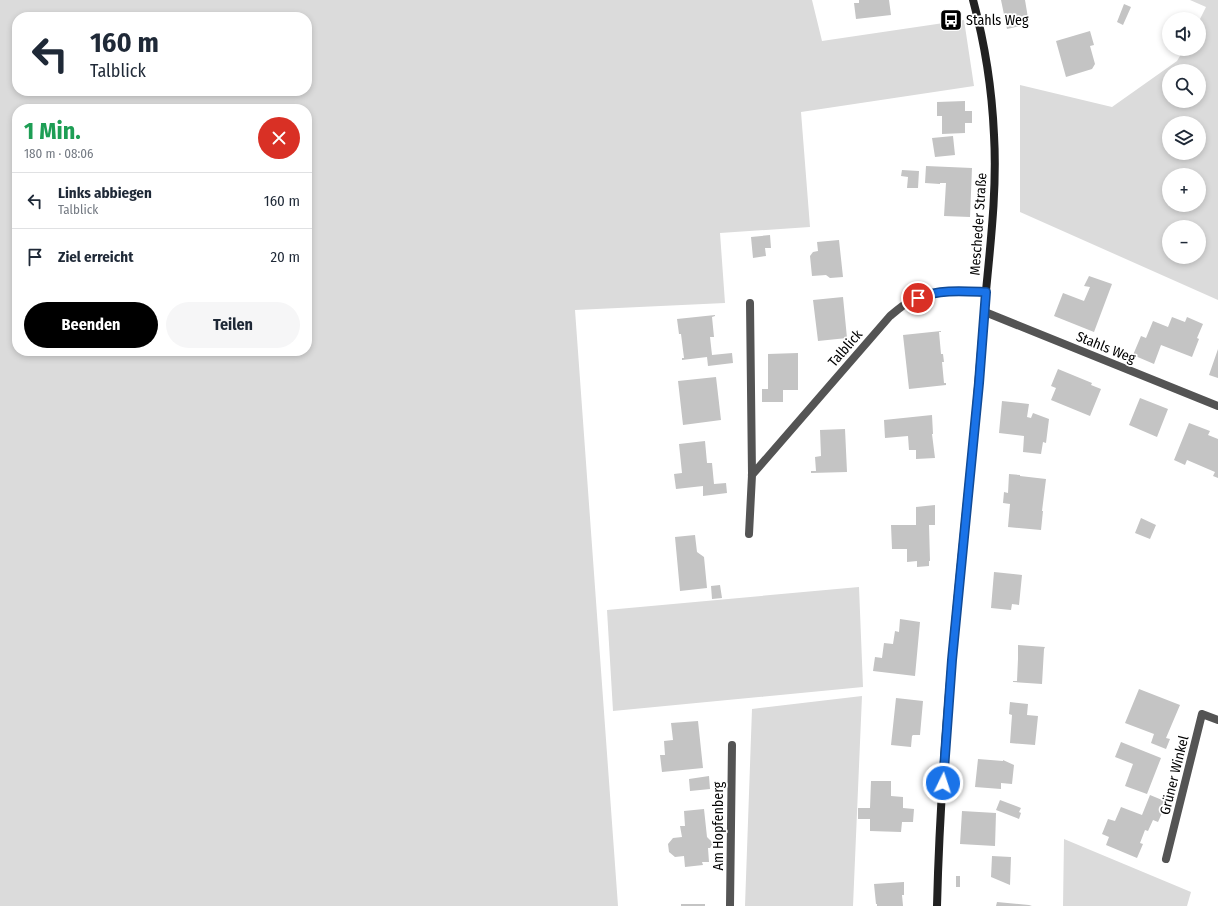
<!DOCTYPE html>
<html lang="de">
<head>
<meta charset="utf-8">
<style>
  body { margin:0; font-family:"Fira Sans Condensed",sans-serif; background:#f6f6f7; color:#1f2937; height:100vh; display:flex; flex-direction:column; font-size:15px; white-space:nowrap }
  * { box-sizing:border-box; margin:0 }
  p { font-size:13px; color:#747a83 }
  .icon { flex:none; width:22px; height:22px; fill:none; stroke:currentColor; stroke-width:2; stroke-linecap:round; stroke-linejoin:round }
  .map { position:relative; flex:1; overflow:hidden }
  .side { position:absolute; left:12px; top:104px; width:300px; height:252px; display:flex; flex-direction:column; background:#fff; border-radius:16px; box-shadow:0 2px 6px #0003 }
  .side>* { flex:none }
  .guide { position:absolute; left:12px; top:12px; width:300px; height:84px; border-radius:16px; box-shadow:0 2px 6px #0003; background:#fff; color:#1f2937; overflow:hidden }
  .buttons { position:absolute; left:1162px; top:12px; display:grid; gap:8px }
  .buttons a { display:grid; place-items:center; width:44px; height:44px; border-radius:50%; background:#fff; box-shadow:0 2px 6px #0003; font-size:20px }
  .pin { position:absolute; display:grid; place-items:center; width:34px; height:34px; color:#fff; margin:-17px; border:2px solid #fff; border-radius:50%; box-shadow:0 1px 4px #0007 }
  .me { position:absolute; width:44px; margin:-22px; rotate:4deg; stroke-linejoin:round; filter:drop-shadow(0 0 3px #0008) }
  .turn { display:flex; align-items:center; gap:14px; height:84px; padding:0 12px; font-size:18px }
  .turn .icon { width:52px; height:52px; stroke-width:2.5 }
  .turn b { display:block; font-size:28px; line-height:34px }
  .round { display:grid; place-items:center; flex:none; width:42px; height:42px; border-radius:21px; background:#f6f6f7 }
  .headline { display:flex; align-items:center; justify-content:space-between; height:68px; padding:0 12px }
  h1 { font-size:24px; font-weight:700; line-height:30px; color:#1e9e55 }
  .action { display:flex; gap:8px; margin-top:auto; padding:8px 12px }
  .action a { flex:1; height:46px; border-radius:24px; background:#000; color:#fff; font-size:16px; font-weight:700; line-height:46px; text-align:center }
  .action a+a { background:#f6f6f7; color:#1f2937 }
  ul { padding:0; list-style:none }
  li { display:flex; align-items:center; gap:12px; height:56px; padding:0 12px; border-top:1px solid #e0e1e3 }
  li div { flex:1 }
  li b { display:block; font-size:15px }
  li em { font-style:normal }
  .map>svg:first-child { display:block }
</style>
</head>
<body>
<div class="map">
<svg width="1218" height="906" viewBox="0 0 1218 906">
  <rect width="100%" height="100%" fill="#fff"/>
  <path fill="#dbdbdb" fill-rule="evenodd" d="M0 0H812L822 41 964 20 974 86 801 112 810 227 720 233 725 303 575 310 618 906H0ZM17 17H307V91H17ZM17 109H307V351H17Z
    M1190 0H1218V300L1020 212V85L1112 107 1177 61 1184 49H1199V21L1206 7ZM1169 71H1199V101H1169ZM1169 123H1199V153H1169ZM1169 175H1199V205H1169ZM1169 227H1199V257H1169Z
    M859 587 863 687 613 711 607 610Z
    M862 696 853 906H745L752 709Z
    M1064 839 1191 892 1187 906H1063Z"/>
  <path fill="#c4c4c4" d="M859 0H889L891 15 856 19 854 3H859Z
    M1001 0H1025L1029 24 1007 29Z
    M1124 4 1131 7 1123 25 1117 22Z
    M1090 31 1094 45 1090 46 1095 64 1092 69 1066 77 1056 41Z
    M965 101V111H972V123H965V133L942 134V116H937V102Z
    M953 136 955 155 935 157 932 138Z
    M926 166 972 168 970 217 944 216 946 183H940V184L925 183Z
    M902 170 919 171 918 188H907L908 177 901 176Z
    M770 235 771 248H765L766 256 753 258 751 237Z
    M839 240 843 277 830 278 826 275 812 276 810 256 813 252 818 251 817 242Z
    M1089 276 1112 284 1094 332 1054 316 1063 293 1084 301 1090 287 1084 286Z
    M843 297 847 338 818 341 813 300Z
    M715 315V316L712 317 714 337H710L712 355 732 353 733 363 708 366 707 357 682 360V358H684L681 334H679L677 319Z
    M1172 317 1185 322 1187 317 1203 324 1197 338 1199 339 1192 357 1161 345 1154 364 1133 355 1141 336 1146 338 1153 321 1168 327Z
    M941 331V332H939L941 354H943L944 362H942L944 383H946V385L909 389 903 335Z
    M1218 349V378L1209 375Z
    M798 353V390H783V402H762V389H768V354Z
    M1058 369 1092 383 1091 385 1101 389 1090 416 1051 400 1056 388 1051 386Z
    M716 377 721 420 683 425 678 381Z
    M1140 398 1168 409 1157 437 1129 425Z
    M1002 401 1029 404 1027 417 1031 418 1033 413 1049 419 1046 443 1043 442 1041 454 1023 452 1024 436 999 433Z
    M932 415 933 434H932L935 458 916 459V450H909L908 436 885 438 884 420Z
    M1189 423 1210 431 1208 435 1218 439V478L1213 476 1215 472 1187 460 1185 465 1174 460Z
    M845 429 847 472 811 473V471H816L815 457 821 456 820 430Z
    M705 441 707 463H712L714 484 726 483 727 493 703 496V486L676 489 674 474 682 473 679 444Z
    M1009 474 1020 475V476L1046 479 1042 511H1043L1041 530 1008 527 1010 504 1003 503 1004 492 1008 493Z
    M935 505V525H929L930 561H929V566L917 567V561L907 562V549H892L891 525H916V507Z
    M1141 518 1156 525 1150 539 1135 533Z
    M695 535 697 552 704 557 707 588 680 591 675 537Z
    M994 572 1022 575 1019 605 1012 604 1011 610 991 608Z
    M720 585 722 598 712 599 711 586Z
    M900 619 920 622 915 676 873 671 875 657 882 658 884 643 893 644 895 631 899 632Z
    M1018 645 1045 647 1044 649 1042 684 1013 682V681H1017L1018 659Z
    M1139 689 1180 705 1166 738 1170 739 1166 749 1151 743 1154 734 1125 723Z
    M896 698 923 701 920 735H913L912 736 911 747 891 745Z
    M1010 702 1028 704 1027 715 1038 716 1035 745 1010 743 1012 715 1009 714Z
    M698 721 703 768 662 772 660 755H665L664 741 673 740 671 723Z
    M1121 742 1161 758 1147 794 1125 786 1133 764 1115 757Z
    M978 759 1003 761V760L1014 765 1012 784 1001 783V789L975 787Z
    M709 776 710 789 690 791 689 779Z
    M871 781H891V796L903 797V808L914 809 913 822H902L901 832 870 831V819H858V808H870Z
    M1150 795 1167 802 1158 822 1153 820 1148 831 1145 830 1140 843 1143 844 1137 858 1106 845 1109 837 1102 834 1108 819 1115 821 1121 807 1142 815Z
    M1000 800 1021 808 1019 812 1021 813 1019 819 996 810Z
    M704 809 707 837 712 842V845L710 848H708L709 862H702L703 865 685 867 684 856 675 857 669 852 668 844 673 838 682 837 680 826H685L684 811Z
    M962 811 996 813 995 846 960 844Z
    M992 856 1011 857 1010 885 991 877Z
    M956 876H960V887H956Z
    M904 882V895H902L903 906H877V904H876L874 884Z
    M997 902 1029 905 1032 906H996Z
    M681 904H705V906H681Z"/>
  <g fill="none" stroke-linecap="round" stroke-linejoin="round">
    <path stroke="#545454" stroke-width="8" d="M985 312 1218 406
      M752 475 890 316C896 311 903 305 910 301 934 289 960 290 986 293
      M749 534 752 475 750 303
      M1166 859 1202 714 1218 720
      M730 906 732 745"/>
    <path stroke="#212121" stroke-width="8" d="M937 906C941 744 959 583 975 423 979 379 982 335 986 291 991 239 997 187 994 135 992 90 985 44 973 0"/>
  </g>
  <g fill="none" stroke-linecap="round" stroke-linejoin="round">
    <g stroke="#114b97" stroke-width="10">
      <path id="route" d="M918 298C940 289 963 291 986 292L979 383 952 660 943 783"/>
    </g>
    <use href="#route" stroke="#1a73e8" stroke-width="7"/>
  </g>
  <defs>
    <g id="bus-square" transform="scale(1.15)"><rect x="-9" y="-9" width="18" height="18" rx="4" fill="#000" stroke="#fff"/><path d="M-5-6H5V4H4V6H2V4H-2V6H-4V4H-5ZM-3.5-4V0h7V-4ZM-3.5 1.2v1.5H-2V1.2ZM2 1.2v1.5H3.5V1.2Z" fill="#fff"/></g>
  </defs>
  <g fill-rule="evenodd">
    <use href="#bus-square" x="951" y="20"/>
  </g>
  <g text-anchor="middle" stroke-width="3.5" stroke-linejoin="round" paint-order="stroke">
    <g font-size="14" fill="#000" stroke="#fff" text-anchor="start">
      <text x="966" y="25">Stahls Weg</text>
    </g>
    <g font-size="14" fill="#000" stroke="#fff">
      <text transform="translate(978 224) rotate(-86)" y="5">Mescheder Straße</text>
      <text transform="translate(1106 347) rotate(22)" y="5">Stahls Weg</text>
      <text transform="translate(845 348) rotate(-49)" y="5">Talblick</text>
      <text transform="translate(1174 775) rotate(-76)" y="5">Grüner Winkel</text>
      <text transform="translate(718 826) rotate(-90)" y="5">Am Hopfenberg</text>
    </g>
  </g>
</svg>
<div class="buttons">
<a><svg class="icon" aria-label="sound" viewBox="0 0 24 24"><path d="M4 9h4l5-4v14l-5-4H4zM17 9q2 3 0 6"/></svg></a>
<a><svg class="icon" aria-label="search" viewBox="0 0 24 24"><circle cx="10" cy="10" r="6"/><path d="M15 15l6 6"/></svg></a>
<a><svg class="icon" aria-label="layers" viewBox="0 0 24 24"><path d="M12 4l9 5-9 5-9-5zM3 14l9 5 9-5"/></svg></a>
<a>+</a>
<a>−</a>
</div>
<div class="pin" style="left:918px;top:298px;background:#d93025"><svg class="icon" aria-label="arrive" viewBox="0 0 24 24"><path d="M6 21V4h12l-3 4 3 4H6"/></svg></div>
<svg class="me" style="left:943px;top:783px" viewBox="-20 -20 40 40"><circle r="17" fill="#1a73e8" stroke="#fff" stroke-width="3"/><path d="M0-11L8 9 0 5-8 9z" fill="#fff"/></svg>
<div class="guide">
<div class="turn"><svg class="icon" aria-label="left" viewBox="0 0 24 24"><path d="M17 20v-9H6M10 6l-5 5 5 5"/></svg><div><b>160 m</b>Talblick</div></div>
</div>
<section class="side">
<div class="headline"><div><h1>1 Min.</h1><p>180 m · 08:06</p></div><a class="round" style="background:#d93025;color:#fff"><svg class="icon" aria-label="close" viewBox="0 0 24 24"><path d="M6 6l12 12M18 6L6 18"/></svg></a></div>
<ul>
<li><svg class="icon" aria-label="left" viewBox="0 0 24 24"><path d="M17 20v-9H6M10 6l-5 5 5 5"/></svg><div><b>Links abbiegen</b><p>Talblick</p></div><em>160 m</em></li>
<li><svg class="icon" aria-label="arrive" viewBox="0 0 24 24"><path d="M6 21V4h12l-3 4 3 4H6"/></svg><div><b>Ziel erreicht</b></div><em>20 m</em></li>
</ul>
<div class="action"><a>Beenden</a><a>Teilen</a></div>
</section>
</div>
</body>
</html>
